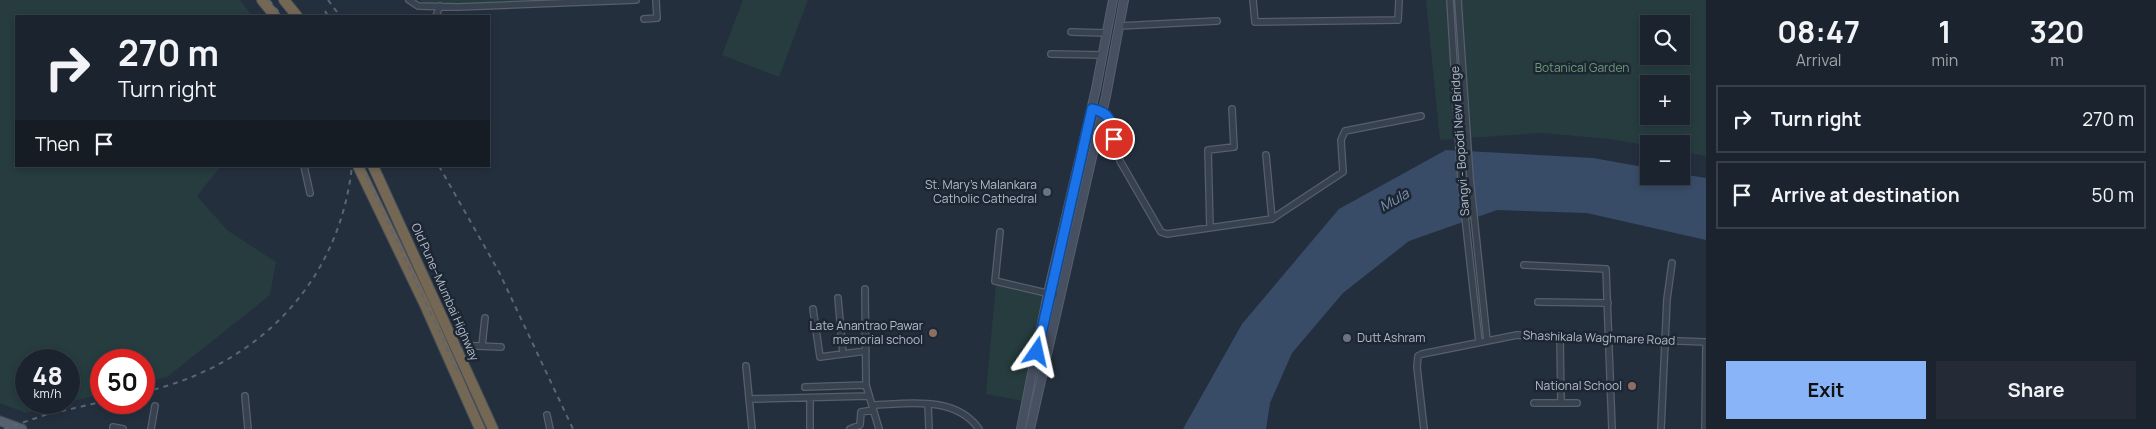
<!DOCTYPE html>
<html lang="en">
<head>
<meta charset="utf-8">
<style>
  body { margin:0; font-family:Manrope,sans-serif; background:#242b36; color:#f1f3f6; height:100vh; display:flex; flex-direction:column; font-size:19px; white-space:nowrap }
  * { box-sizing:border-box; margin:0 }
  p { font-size:16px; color:#a0a4aa }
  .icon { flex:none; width:28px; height:28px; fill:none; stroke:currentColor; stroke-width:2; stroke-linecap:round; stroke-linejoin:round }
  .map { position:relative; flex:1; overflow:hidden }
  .details { display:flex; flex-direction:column; background:#1b232e; width:450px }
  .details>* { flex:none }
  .guide { position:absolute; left:15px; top:15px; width:475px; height:152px; border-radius:0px; box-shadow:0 2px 8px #0003,0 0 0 1px #39404a; background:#1b232e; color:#f1f3f6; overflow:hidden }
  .tools { position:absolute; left:1640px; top:15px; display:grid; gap:10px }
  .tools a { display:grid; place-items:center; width:50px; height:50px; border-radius:0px; background:#1b232e; box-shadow:0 2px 8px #0003,0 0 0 1px #39404a; font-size:25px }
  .speed { position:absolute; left:15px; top:349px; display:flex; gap:10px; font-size:25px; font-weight:700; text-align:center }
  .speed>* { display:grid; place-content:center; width:65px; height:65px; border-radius:50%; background:#1b232e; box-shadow:0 2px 8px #0003,0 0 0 1px #39404a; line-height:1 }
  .speed small { font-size:12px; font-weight:400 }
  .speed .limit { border:8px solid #d22; background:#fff; color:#111 }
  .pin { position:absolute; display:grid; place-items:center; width:42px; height:42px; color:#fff; margin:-21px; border:2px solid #fff; border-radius:50%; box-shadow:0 1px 5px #0007 }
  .me { position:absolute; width:55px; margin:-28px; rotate:11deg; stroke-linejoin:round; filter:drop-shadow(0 0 4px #0008) }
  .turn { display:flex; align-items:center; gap:18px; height:105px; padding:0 20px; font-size:22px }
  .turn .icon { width:65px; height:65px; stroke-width:2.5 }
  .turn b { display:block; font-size:35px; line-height:42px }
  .then { display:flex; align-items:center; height:48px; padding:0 20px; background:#0003; gap:10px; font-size:19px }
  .eta { display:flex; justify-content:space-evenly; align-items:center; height:85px; text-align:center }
  .eta b { font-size:30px; font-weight:700; line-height:35px }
  .action { display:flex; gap:10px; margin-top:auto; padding:10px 20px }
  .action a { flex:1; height:58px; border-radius:0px; background:#8ab4f8; color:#111; font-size:20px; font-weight:700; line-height:58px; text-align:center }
  .action a+a { background:#242b36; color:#f1f3f6 }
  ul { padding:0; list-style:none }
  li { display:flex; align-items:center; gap:15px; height:68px; margin:0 10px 8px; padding:0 10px; border:2px solid #39404a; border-radius:0px }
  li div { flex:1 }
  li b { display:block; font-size:19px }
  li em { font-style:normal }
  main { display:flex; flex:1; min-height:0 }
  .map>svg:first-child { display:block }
</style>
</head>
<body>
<main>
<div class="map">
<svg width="1706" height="429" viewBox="0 0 1706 429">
  <rect width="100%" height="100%" fill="#242f3e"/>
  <path fill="#263c3f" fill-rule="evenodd" d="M0 0H240L252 16H16V166H221L197 196 227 230 276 262 270 295 167 377 144 383V360H101V394L69 402V360H26V402L66 403 26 413 0 403Z
    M419 0H625L440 11Z
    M743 0H808L779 77 722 55Z
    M1426 0H1706V156L1681 152V144H1649V146L1610 139 1541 133 1440 140ZM1649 24H1681V56H1649ZM1649 84H1681V116H1649Z
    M996 284 1044 296 1023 401 986 394Z"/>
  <path fill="#394c67" d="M1446 150 1593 158 1649 168V176H1681V174L1706 178V240L1587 213 1497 210 1409 241 1343 293 1292 353 1270 403 1266 429H1183L1242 324 1339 209Z"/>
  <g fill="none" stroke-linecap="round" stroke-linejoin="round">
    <g stroke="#565f6c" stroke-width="8">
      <path id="street" d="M409 0 418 6 458 7 636 0
        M1253 0 1255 22 1398 20 1399 0
        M1450 0 1461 181 1479 342
        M1458 0 1470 178 1487 340
        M436 16 440 6
        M644 19 657 18 656 0
        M1119 26 1217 21
        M1071 32 1107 33
        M1051 54 1103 55
        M1092 109 1102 111 1112 121 1120 161 1161 232 1167 234 1272 219 1343 172 1341 140 1345 131 1421 116
        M1266 155 1272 219
        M304 166 310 193
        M1210 228 1208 150 1234 147 1232 109
        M1000 232 995 281 1059 296
        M1524 265 1606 269 1612 429
        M865 289 866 385 879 429
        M838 298 843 354
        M1538 302 1608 303
        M813 309 820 357 866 351
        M1560 336 1561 403
        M455 345 501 347
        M482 346 485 318
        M746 366 752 429
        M805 387 866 385
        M245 396 248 429
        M749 399 869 396
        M810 399V429
        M1534 403H1577
        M928 404 929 429
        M872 405C908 404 955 395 979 429
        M547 415 550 429
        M113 427 123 429
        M151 429 155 406
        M850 429 860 425 861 412 873 410
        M1424 429 1417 367 1418 356 1422 354 1517 335 1706 342
        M1661 429 1667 299 1672 263
        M1705 429 1706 342"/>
    </g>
    <g stroke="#565f6c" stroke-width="10">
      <path id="secondary" d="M1021 429 1048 293 1096 89 1113 0
        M1030 429 1106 96 1124 0"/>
    </g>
    <g stroke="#414a57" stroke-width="11">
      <path id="primary" d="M0 421 22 429"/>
    </g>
    <g stroke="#434c59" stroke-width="12">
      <path id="highway" d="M262 0 275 16
        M284 0 297 16
        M358 166 425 305 480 429
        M373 166 493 429"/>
    </g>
    <use href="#street" stroke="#38414e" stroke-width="5.5"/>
    <use href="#secondary" stroke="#465061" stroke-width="8"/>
    <use href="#primary" stroke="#56606e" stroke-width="9"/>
    <use href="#highway" stroke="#746855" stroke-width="10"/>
    <path stroke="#5a6575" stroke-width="2" stroke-dasharray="5 5" stroke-linecap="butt" d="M269 0 282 16
      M328 0 340 16
      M325 11 328 16
      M362 166 458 372
      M439 166 499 272 573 429
      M144 392C257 366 339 284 352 166
      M4 429 45 415 101 402"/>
  </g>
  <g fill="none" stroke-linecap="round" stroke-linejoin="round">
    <g stroke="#114b97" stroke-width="12">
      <path id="route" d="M1037 352 1092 109C1110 112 1112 122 1114 139"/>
    </g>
    <use href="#route" stroke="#1a73e8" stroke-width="9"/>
  </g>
  <g fill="#6b7280" stroke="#1d2633" stroke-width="2">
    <circle cx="1047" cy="192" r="5"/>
    <circle cx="1347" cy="338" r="5"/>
  </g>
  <g fill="#8d6e63" stroke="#1d2633" stroke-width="2">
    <circle cx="933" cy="333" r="5"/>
    <circle cx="1632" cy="386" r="5"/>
  </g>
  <g text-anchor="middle" stroke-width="5" stroke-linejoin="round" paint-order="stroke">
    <g font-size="12" fill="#6b9a76" stroke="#1d2633">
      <text x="1582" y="72">Botanical Garden</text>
    </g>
    <g font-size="12" fill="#b4bcc9" stroke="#1d2633">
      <text transform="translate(1460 141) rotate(-94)" y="4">Sangvi - Bopodi New Bridge</text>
      <text transform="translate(445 292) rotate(66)" y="4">Old Pune–Mumbai Highway</text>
      <text transform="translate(1599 338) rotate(2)" y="4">Shashikala Waghmare Road</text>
    </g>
    <g font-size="12" fill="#b4bcc9" stroke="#1d2633" text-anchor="end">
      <text x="1037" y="189">St. Mary's Malankara<tspan x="1037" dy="14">Catholic Cathedral</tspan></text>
      <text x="923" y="330">Late Anantrao Pawar<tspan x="923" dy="14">memorial school</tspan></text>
      <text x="1357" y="342" text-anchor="start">Dutt Ashram</text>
      <text x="1622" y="390">National School</text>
    </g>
    <g font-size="14" font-style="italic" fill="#7c92b1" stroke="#1d2633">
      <text transform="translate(1394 200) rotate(-30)" y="5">Mula</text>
    </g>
  </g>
</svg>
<div class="tools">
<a><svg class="icon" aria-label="search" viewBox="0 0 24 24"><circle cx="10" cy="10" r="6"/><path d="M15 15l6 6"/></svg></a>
<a>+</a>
<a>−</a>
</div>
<div class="speed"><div>48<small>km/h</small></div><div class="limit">50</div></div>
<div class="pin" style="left:1114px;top:139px;background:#d93025"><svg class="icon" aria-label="arrive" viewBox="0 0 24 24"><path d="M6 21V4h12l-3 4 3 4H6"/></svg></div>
<svg class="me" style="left:1037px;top:352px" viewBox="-20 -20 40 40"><path d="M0-17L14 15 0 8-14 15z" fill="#1a73e8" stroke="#fff" stroke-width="4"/></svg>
<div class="guide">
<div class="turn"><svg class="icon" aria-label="right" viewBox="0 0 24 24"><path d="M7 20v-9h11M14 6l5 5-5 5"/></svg><div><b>270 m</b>Turn right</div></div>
<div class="then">Then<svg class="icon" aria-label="arrive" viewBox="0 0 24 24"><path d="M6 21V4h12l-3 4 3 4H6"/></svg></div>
</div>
</div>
<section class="details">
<div class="eta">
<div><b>08:47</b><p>Arrival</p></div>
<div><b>1</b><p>min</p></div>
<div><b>320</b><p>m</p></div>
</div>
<ul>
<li><svg class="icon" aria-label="right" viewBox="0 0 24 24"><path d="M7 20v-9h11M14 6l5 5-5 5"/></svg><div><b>Turn right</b></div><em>270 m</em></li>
<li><svg class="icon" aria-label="arrive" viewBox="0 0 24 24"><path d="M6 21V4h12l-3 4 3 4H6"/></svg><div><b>Arrive at destination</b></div><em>50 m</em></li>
</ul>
<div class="action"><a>Exit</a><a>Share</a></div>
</section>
</main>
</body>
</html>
